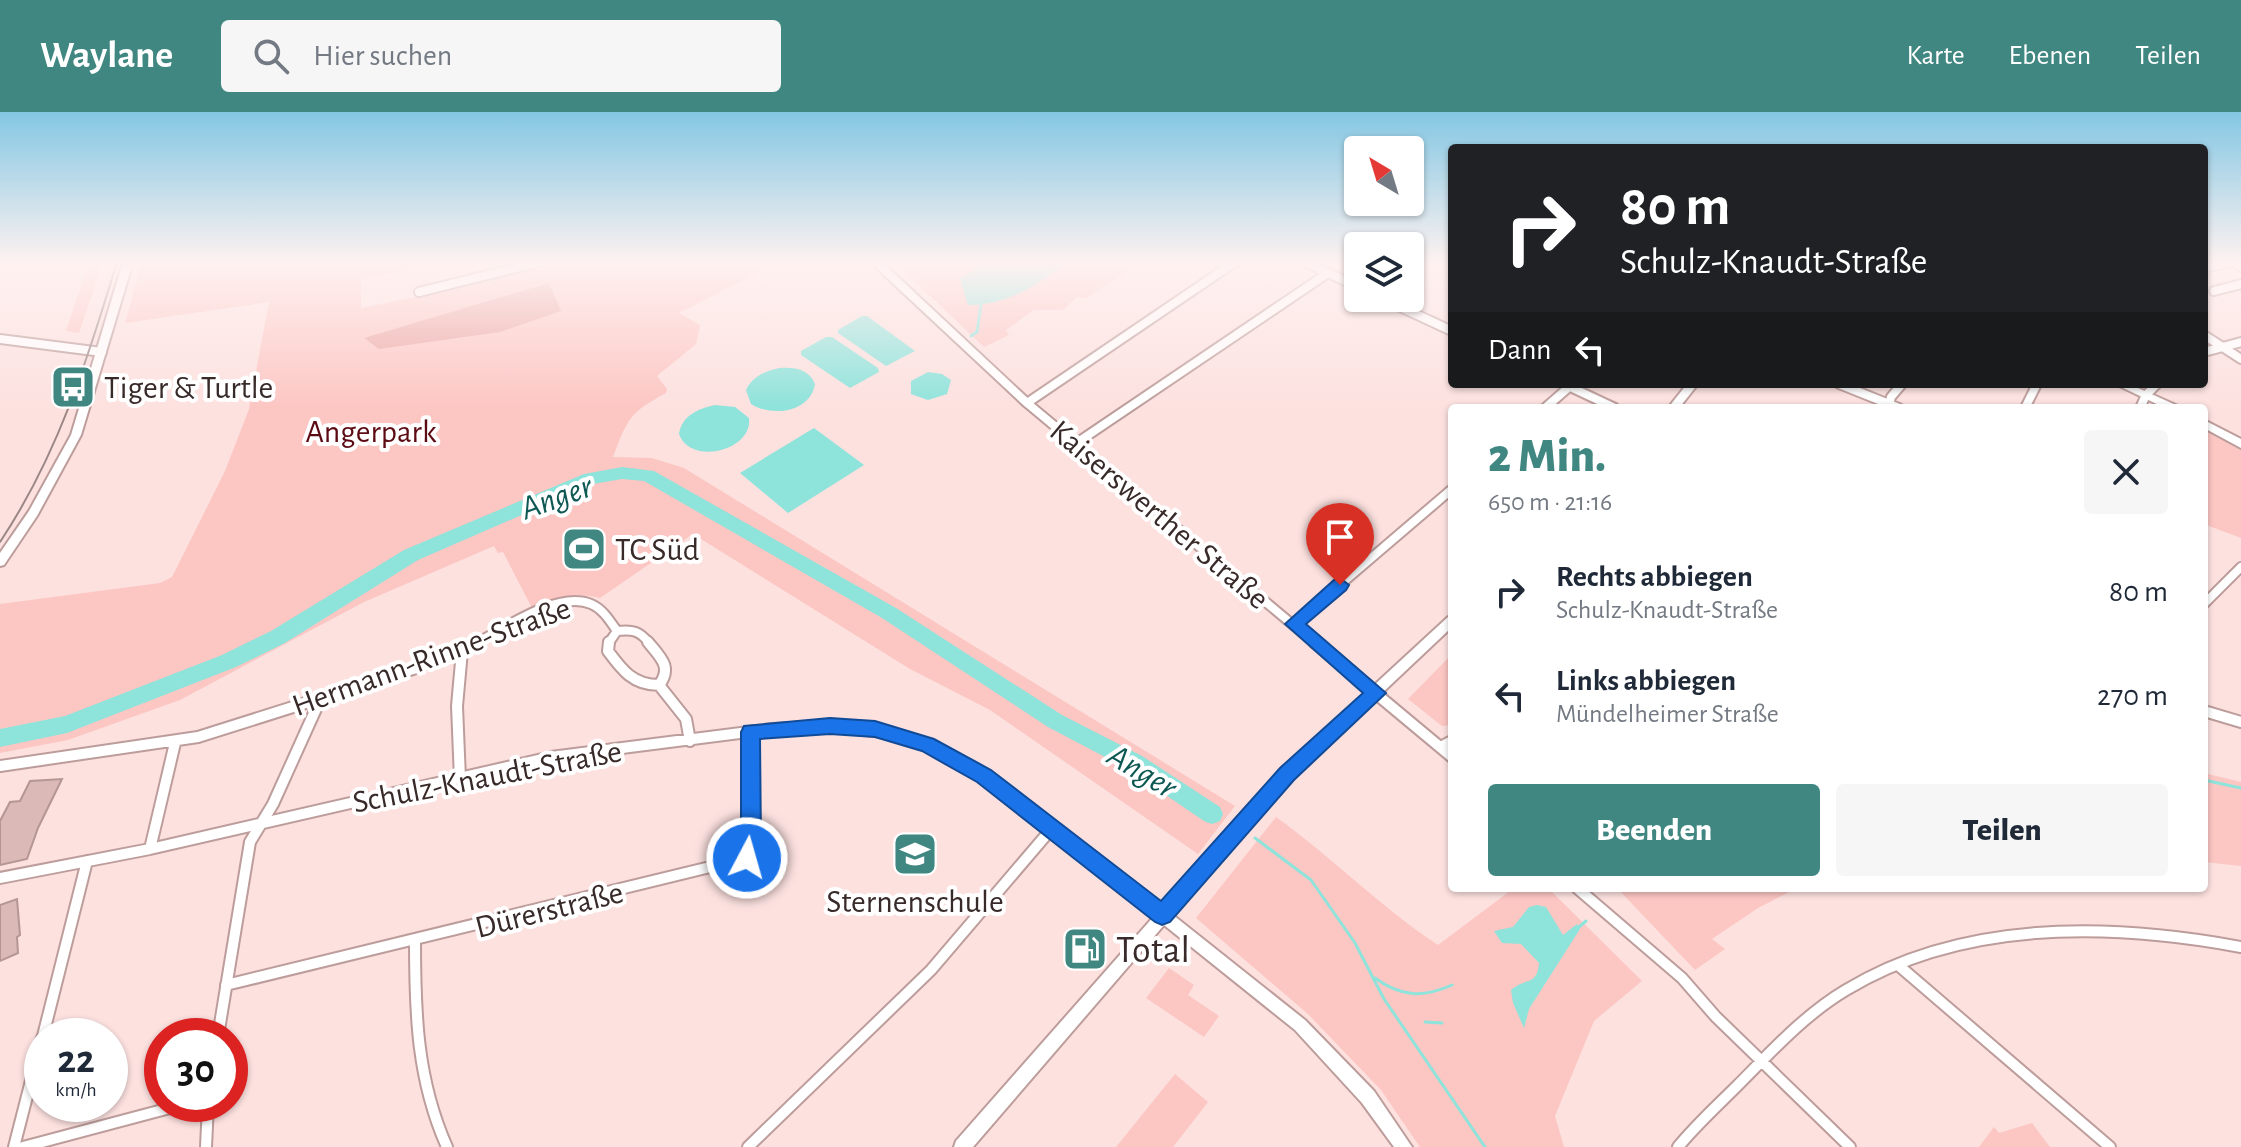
<!DOCTYPE html>
<html lang="de">
<head>
<meta charset="utf-8">
<style>
  body { margin:0; font-family:"Alegreya Sans",sans-serif; background:#f6f6f7; color:#1f2937; height:100vh; display:flex; flex-direction:column; font-size:30px; white-space:nowrap }
  * { box-sizing:border-box; margin:0 }
  p { font-size:26px; color:#747a83 }
  .icon { flex:none; width:44px; height:44px; fill:none; stroke:currentColor; stroke-width:2; stroke-linecap:round; stroke-linejoin:round }
  .map { position:relative; flex:1; overflow:hidden }
  .side { position:absolute; left:1448px; top:292px; width:760px; height:488px; display:flex; flex-direction:column; background:#fff; border-radius:8px; box-shadow:0 2px 6px #0004 }
  .side>* { flex:none }
  .hud { position:absolute; left:1448px; top:32px; width:760px; height:244px; border-radius:8px; box-shadow:0 2px 6px #0004; background:#202124; color:#fff; overflow:hidden }
  .needle { width:52px; rotate:322deg }
  .buttons { position:absolute; left:1344px; top:24px; display:grid; gap:16px }
  .buttons a { display:grid; place-items:center; width:80px; height:80px; border-radius:8px; background:#fff; box-shadow:0 2px 6px #0004; font-size:40px }
  .speed { position:absolute; left:24px; top:906px; display:flex; gap:16px; font-size:40px; font-weight:700; text-align:center }
  .speed>* { display:grid; place-content:center; width:104px; height:104px; border-radius:50%; background:#fff; box-shadow:0 2px 6px #0004; line-height:1 }
  .speed small { font-size:20px; font-weight:400 }
  .speed .limit { border:12px solid #d22; background:#fff; color:#111 }
  .pin { position:absolute; display:grid; place-items:center; width:68px; height:68px; color:#fff; margin:-82px -34px; border-radius:50% 50% 50% 0; rotate:-45deg; box-shadow:0 0 8px #0007 }
  .pin .icon { rotate:45deg }
  .me { position:absolute; width:88px; margin:-44px; rotate:6deg; stroke-linejoin:round; filter:drop-shadow(0 0 6px #0008) }
  .turn { display:flex; align-items:center; gap:28px; height:168px; padding:0 40px; font-size:36px }
  .turn .icon { width:104px; height:104px; stroke-width:2.5 }
  .turn b { display:block; font-size:56px; line-height:68px }
  .then { display:flex; align-items:center; height:76px; padding:0 40px; background:#0003; gap:16px; font-size:30px }
  .round { display:grid; place-items:center; flex:none; width:84px; height:84px; border-radius:8px; background:#f6f6f7 }
  .head { display:flex; align-items:center; justify-content:space-between; height:136px; padding:0 40px }
  h1 { font-size:48px; font-weight:800; line-height:60px; color:#408781 }
  .action { display:flex; gap:16px; margin-top:auto; padding:16px 40px }
  .action a { flex:1; height:92px; border-radius:8px; background:#408781; color:#fff; font-size:32px; font-weight:800; line-height:92px; text-align:center }
  .action a+a { background:#f6f6f7; color:#1f2937 }
  ul { padding:0; list-style:none }
  li { display:flex; align-items:center; gap:24px; height:104px; padding:0 40px }
  li div { flex:1 }
  li b { display:block; font-size:30px }
  li em { font-style:normal }
  header { display:flex; align-items:center; gap:48px; box-sizing:border-box; height:112px; padding:0 40px; background:#408781; color:#fff }
  header strong { font-size:38px }
  nav { display:flex; gap:44px; margin-inline-start:auto; font-size:28px }
  .search { width:560px; height:72px; background:#f6f6f7; display:flex; align-items:center; gap:20px; box-sizing:border-box; padding:0 28px; border-radius:8px; color:#747a83; font-size:30px }
  .map>svg:first-child { display:block }
</style>
</head>
<body>
<header>
<strong>Waylane</strong>
<div class="search"><svg class="icon" aria-label="search" viewBox="0 0 24 24"><circle cx="10" cy="10" r="6"/><path d="M15 15l6 6"/></svg>Hier suchen</div>
<nav><a>Karte</a><a>Ebenen</a><a>Teilen</a></nav>
</header>
<div class="map">
<svg width="2241" height="1035" viewBox="0 0 2241 1035">
  <rect width="100%" height="100%" fill="#fce1df"/>
  <path fill="#fcc6c3" d="M89 150H103L79 221 66 219Z
    M142 150H447L361 167V196L459 176 560 150H779L679 201 700 213 696 232 657 264 667 277 666 281C629 301 628 306 613 345L652 346 684 356 1235 694 1198 742 990 598 910 557 693 422 600 486C574 479 556 486 532 496L503 440 498 441 494 434 364 490 180 588 68 628 0 641V492L160 471 172 465 225 359 249 297 269 190 125 211Z
    M894 150H1159L1126 153 1127 159 1086 186 1077 185 1063 198H1034L1006 218 1009 223 984 235Z
    M2204 318 2241 338V426L2209 414 2204 407Z
    M1452 542V613L1442 614 1408 587Z
    M2204 661 2241 670V754L2204 750Z
    M1276 705C1332 745 1380 795 1438 833L1514 776H1548L1642 869 1594 909 1555 1004 1564 1035H1420L1381 978 1308 902 1196 806Z
    M1617 776H1797L1758 796 1712 827 1725 837 1695 858Z
    M1169 856 1194 873 1188 883 1219 904 1204 925 1146 886Z
    M1175 962 1208 990 1173 1035H1116Z
    M2032 1011 2050 1035H1979L1994 1015 1999 1021Z"/>
  <path fill="#eba5a2" d="M549 171 561 199 500 220 379 237 364 226Z"/>
  <path fill="#8ee3db" d="M987 150H1068C1036 173 1009 193 968 193L960 167Z
    M862 204H867L915 239 886 254 838 221V218Z
    M826 225H832L878 256 879 260 850 276 801 243V239Z
    M780 256C795 255 809 257 815 272 810 301 772 305 751 292L746 278C753 264 765 259 780 256Z
    M928 260 942 262 951 268 947 282 928 288 911 282V269Z
    M715 293 735 295 749 306C753 339 690 354 679 322 682 304 697 297 715 293Z
    M814 316 864 353 788 401 740 361Z
    M1537 793 1546 795 1563 823 1577 812 1580 817 1529 897 1524 916 1513 891 1511 878C1525 865 1537 875 1539 851L1521 832 1502 831 1494 819 1513 815 1529 795Z"/>
  <g fill="none" stroke-linecap="round" stroke-linejoin="round">
    <path stroke="#8ee3db" stroke-width="3" d="M971 224 977 220 981 192
      M2204 668 2241 676
      M1255 726 1311 768 1355 831 1384 887 1485 1035
      M1579 815 1586 809
      M1375 866C1401 885 1423 886 1452 873
      M1425 910 1442 911"/>
    <path fill="#8ee3db" fill-rule="evenodd" d="M622 355 654 359 896 496 1062 603 1142 644 1220 695 1223 702 1220 709 1212 712 1204 709 1126 656 1048 615 882 506 644 369 622 367 593 372 418 448 285 531 236 555 67 621 0 635V617L65 604 222 543 271 519 404 438 584 362Z"/>
  </g>
  <path fill="#dab9b7" stroke="#b59694" stroke-width="2" d="M62 667 38 716 27 747 0 753V709L10 690 20 689 30 669Z
    M17 787 20 823 17 825 18 841 0 849V793Z"/>
  <g fill="none" stroke-linecap="round" stroke-linejoin="round">
    <g stroke="#bd9d9b" stroke-width="12">
      <path id="street-far1" d="M876 150 1027 291 1316 532
        M1305 150 1358 175
        M2234 150 2241 155
        M2204 156 2231 150
        M2214 179 2241 172
        M419 180 540 150
        M1381 186 1452 219
        M2204 223 2241 247
        M0 227 102 240
        M2204 240 2241 230
        M1564 272 1615 296
        M1839 272 1899 296
        M1027 291 1235 150
        M1545 296 1569 275
        M1888 296 1891 285 1902 272
        M2025 296 2037 272
        M2140 296 2146 283 2157 272
        M1075 332 1328 161
        M2204 492 2241 455
        M1294 512 1452 377
        M617 519C633 517 640 519 650 532
        M475 532C503 517 558 478 591 492 603 497 610 509 617 519L608 532"/>
    </g>
    <g stroke="#bd9d9b" stroke-width="14">
      <path id="street" d="M609 530 608 539C622 558 633 573 659 573L686 607 690 629
        M648 530C660 545 673 555 659 573
        M1314 530 1452 645
        M2204 599 2241 610
        M1441 635 1452 629
        M0 654 198 625 413 557 479 530
        M460 667 457 594 462 539
        M150 737 175 631
        M0 766 150 737 551 645 772 617 830 614 892 621 948 642 984 664 1162 803
        M1577 776 1682 866 1716 905 1850 1035
        M415 830C415 902 417 968 447 1035
        M1898 853 2110 1035
        M226 873 747 746 751 733V620
        M43 924 87 749
        M218 924 250 730 273 692 320 588
        M14 1035 42 926
        M23 1035 185 992
        M206 1035 208 992
        M748 1035 931 858 1053 715
        M1678 1035C1696 1013 1717 994 1737 974 1771 940 1804 903 1846 878 1963 807 2112 811 2241 835"/>
    </g>
    <g stroke="#bd9d9b" stroke-width="4">
      <path id="secondary" d="M123 150H133L81 323 37 404 4 453 0 454V441L29 399 71 323Z
        M1687 272H1698L1679 296H1668Z
        M2115 272H2129L2178 294 2179 296H2165Z
        M2204 308 2241 327V336L2204 316Z
        M1452 503V515L1292 666 1173 803 1305 908 1374 979 1412 1035H1394L1362 991 1295 918 1164 813 973 1035H954L956 1029 1155 803 1157 798 1160 797 1282 658 1448 505Z"/>
    </g>
    <use href="#street-far1" stroke="#fff" stroke-width="8"/>
    <use href="#street" stroke="#fff" stroke-width="10"/>
    <use href="#secondary" fill="#fff" fill-rule="evenodd"/>
    <path stroke="#9a8685" stroke-width="2" d="M0 430C58 343 87 249 117 150"/>
  </g>
  <linearGradient id="sky" x2="0" y2="1"><stop stop-color="#84c7e3"/><stop offset="0.51" stop-color="#fef2f1"/><stop offset="1" stop-color="#fef2f1" stop-opacity="0"/></linearGradient>
  <rect width="2241" height="295" fill="url(#sky)"/>
  <path fill="#1a73e8" stroke="#114b97" stroke-width="2" d="M1340 466 1349 473 1346 478 1306 512 1386 581 1294 668 1170 810 1162 813 1155 810 977 670 922 639 875 625 830 622 760 627 761 733 754 752 747 755 739 752 736 746 741 733V620L744 614 830 606 875 609 934 627 991 658 1161 789 1280 656 1363 581 1285 512 1334 468Z"/>
  <defs>
    <g id="bus-square" transform="scale(2.3)"><rect x="-9" y="-9" width="18" height="18" rx="4" fill="#408781" stroke="#fff"/><path d="M-5-6H5V4H4V6H2V4H-2V6H-4V4H-5ZM-3.5-4V0h7V-4ZM-3.5 1.2v1.5H-2V1.2ZM2 1.2v1.5H3.5V1.2Z" fill="#fff"/></g>
    <g id="stadium-square" transform="scale(2.3)"><rect x="-9" y="-9" width="18" height="18" rx="4" fill="#408781" stroke="#fff"/><path d="M0-5a6.5 5 0 1 0 0 10a6.5 5 0 1 0 0-10ZM-3.5-1.8h7v3.6h-7Z" fill="#fff"/></g>
    <g id="school-square" transform="scale(2.3)"><rect x="-9" y="-9" width="18" height="18" rx="4" fill="#408781" stroke="#fff"/><path d="M0-5L7-2L0 1L-7-2ZM-4 1L0 2.5L4 1V4Q0 6-4 4Z" fill="#fff"/></g>
    <g id="fuel-square" transform="scale(2.3)"><rect x="-9" y="-9" width="18" height="18" rx="4" fill="#408781" stroke="#fff"/><path d="M-5.5-6h7V0h2V4h1.3V-2.5L3-4.5l.8-.8L6-3V5H2.5V1h-1V6h-7ZM-4.2-4.7v3.2H.2V-4.7Z" fill="#fff"/></g>
  </defs>
  <g fill-rule="evenodd">
    <use href="#bus-square" x="73" y="275"/>
    <use href="#stadium-square" x="584" y="437"/>
    <use href="#school-square" x="915" y="742"/>
    <use href="#fuel-square" x="1085" y="837"/>
  </g>
  <g text-anchor="middle" stroke-width="8" stroke-linejoin="round" paint-order="stroke">
    <g font-size="32" fill="#372a29" stroke="#fff" text-anchor="start">
      <text x="104" y="286">Tiger &amp; Turtle</text>
      <text x="615" y="448">TC Süd</text>
      <text x="915" y="800" text-anchor="middle">Sternenschule</text>
    </g>
    <g font-size="32" fill="#5c0a14" stroke="#fff">
      <text x="371" y="330">Angerpark</text>
    </g>
    <g font-size="32" fill="#372a29" stroke="#fff">
      <text transform="translate(1160 402) rotate(40)" y="11">Kaiserswerther Straße</text>
      <text transform="translate(431 544) rotate(-20)" y="11">Hermann-Rinne-Straße</text>
      <text transform="translate(487 664) rotate(-11)" y="11">Schulz-Knaudt-Straße</text>
      <text transform="translate(549 797) rotate(-14)" y="11">Dürerstraße</text>
    </g>
    <g font-size="34" font-style="italic" fill="#0e5853" stroke="#fff">
      <text transform="translate(556 384) rotate(-20)" y="12">Anger</text>
      <text transform="translate(1143 658) rotate(31)" y="12">Anger</text>
    </g>
    <g font-size="38" fill="#372a29" stroke="#fff" text-anchor="start">
      <text x="1116" y="850">Total</text>
    </g>
  </g>
</svg>
<div class="buttons">
<a><svg class="needle" viewBox="-14 -14 28 28"><path d="M0-13l5 13h-10z" fill="#e53935"/><path d="M0 13l5-13h-10z" fill="#747a83"/></svg></a>
<a><svg class="icon" aria-label="layers" viewBox="0 0 24 24"><path d="M12 4l9 5-9 5-9-5zM3 14l9 5 9-5"/></svg></a>
</div>
<div class="speed"><div>22<small>km/h</small></div><div class="limit">30</div></div>
<div class="pin" style="left:1340px;top:473px;background:#d93025"><svg class="icon" aria-label="arrive" viewBox="0 0 24 24"><path d="M6 21V4h12l-3 4 3 4H6"/></svg></div>
<svg class="me" style="left:747px;top:746px" viewBox="-20 -20 40 40"><circle r="17" fill="#1a73e8" stroke="#fff" stroke-width="3"/><path d="M0-11L8 9 0 5-8 9z" fill="#fff"/></svg>
<div class="hud">
<div class="turn"><svg class="icon" aria-label="right" viewBox="0 0 24 24"><path d="M7 20v-9h11M14 6l5 5-5 5"/></svg><div><b>80 m</b>Schulz-Knaudt-Straße</div></div>
<div class="then">Dann<svg class="icon" aria-label="left" viewBox="0 0 24 24"><path d="M17 20v-9H6M10 6l-5 5 5 5"/></svg></div>
</div>
<section class="side">
<div class="head"><div><h1>2 Min.</h1><p>650 m · 21:16</p></div><a class="round"><svg class="icon" aria-label="close" viewBox="0 0 24 24"><path d="M6 6l12 12M18 6L6 18"/></svg></a></div>
<ul>
<li><svg class="icon" aria-label="right" viewBox="0 0 24 24"><path d="M7 20v-9h11M14 6l5 5-5 5"/></svg><div><b>Rechts abbiegen</b><p>Schulz-Knaudt-Straße</p></div><em>80 m</em></li>
<li><svg class="icon" aria-label="left" viewBox="0 0 24 24"><path d="M17 20v-9H6M10 6l-5 5 5 5"/></svg><div><b>Links abbiegen</b><p>Mündelheimer Straße</p></div><em>270 m</em></li>
</ul>
<div class="action"><a>Beenden</a><a>Teilen</a></div>
</section>
</div>
</body>
</html>
